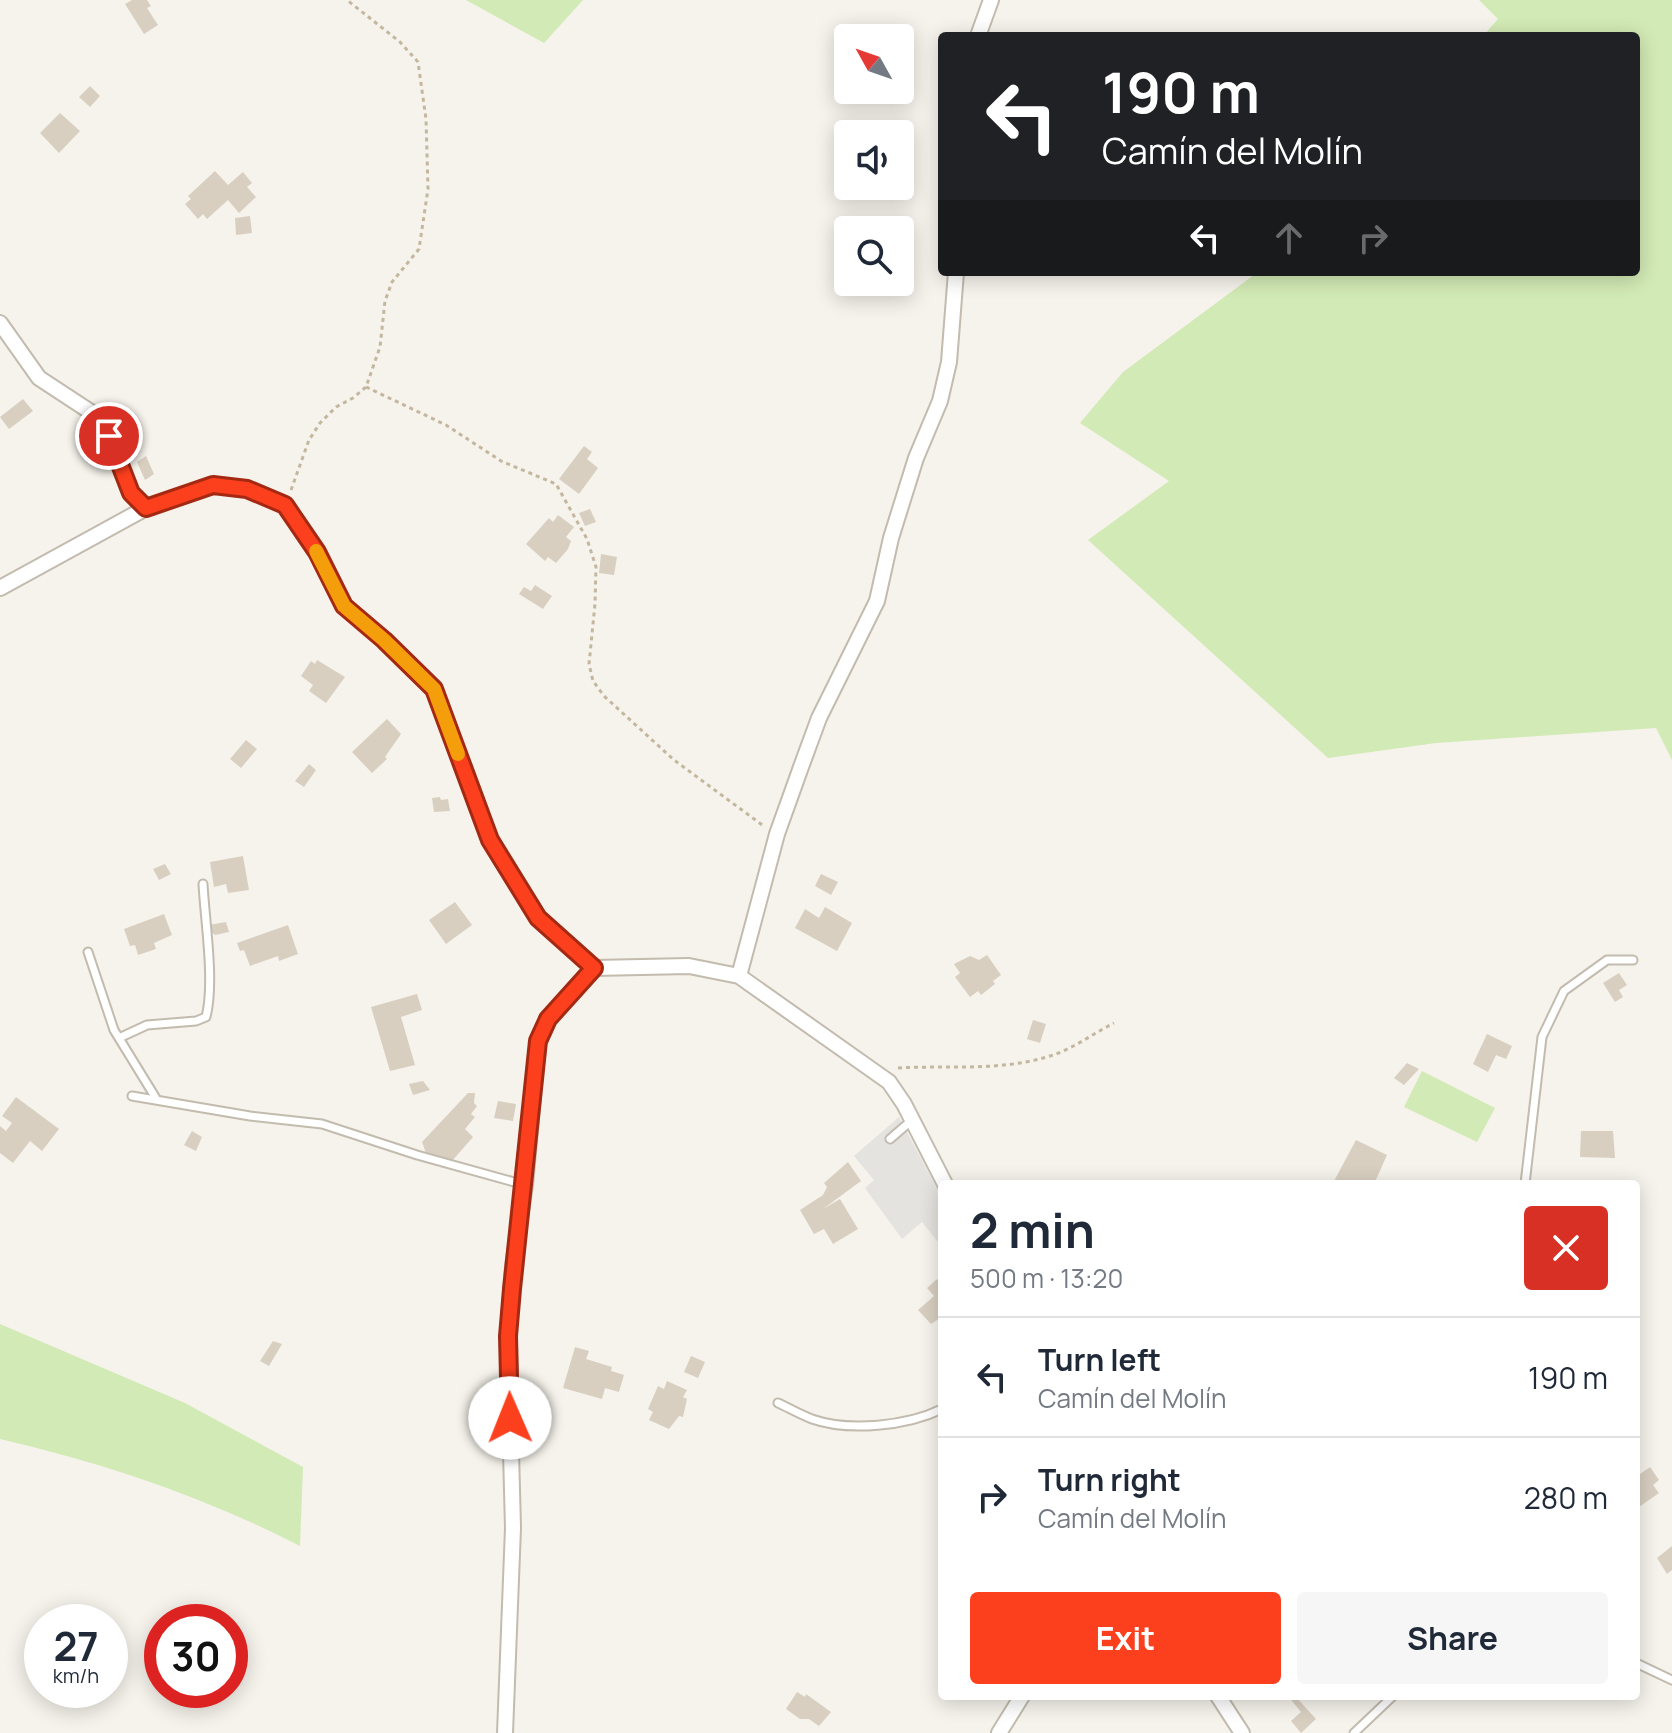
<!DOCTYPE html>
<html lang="en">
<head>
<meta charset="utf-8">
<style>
  body { margin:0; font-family:Manrope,sans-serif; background:#f6f6f7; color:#1f2937; height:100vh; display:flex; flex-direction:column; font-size:30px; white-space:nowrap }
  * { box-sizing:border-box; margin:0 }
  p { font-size:26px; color:#747a83 }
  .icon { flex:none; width:44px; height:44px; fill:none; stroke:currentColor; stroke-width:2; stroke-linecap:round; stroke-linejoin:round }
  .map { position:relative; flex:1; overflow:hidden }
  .drawer { position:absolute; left:938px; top:1180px; width:702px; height:520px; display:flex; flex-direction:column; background:#fff; border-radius:8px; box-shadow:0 4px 20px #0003 }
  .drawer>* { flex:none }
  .guide { position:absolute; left:938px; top:32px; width:702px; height:244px; border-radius:8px; box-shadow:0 4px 20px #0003; background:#202124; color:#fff; overflow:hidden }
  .needle { width:52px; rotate:310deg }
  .fabs { position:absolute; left:834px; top:24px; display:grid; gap:16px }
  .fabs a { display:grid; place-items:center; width:80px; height:80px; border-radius:8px; background:#fff; box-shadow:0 4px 20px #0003; font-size:40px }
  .speed { position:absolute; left:24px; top:1604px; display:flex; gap:16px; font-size:40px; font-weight:700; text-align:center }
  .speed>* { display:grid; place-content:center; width:104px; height:104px; border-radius:50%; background:#fff; box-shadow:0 4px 20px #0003; line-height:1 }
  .speed small { font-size:20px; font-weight:400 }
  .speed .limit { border:12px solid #d22; background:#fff; color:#111 }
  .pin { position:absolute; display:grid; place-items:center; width:68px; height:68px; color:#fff; margin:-34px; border:4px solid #fff; border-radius:50%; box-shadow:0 2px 8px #0007 }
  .me { position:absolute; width:88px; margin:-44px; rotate:359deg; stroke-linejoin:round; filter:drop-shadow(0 0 6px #0008) }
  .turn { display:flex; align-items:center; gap:28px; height:168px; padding:0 32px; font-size:36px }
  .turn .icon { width:104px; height:104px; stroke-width:2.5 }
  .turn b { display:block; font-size:56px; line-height:68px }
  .lanes { display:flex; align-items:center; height:76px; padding:0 32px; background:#0003; justify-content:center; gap:40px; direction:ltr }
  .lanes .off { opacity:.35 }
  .round { display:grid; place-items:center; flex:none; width:84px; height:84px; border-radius:8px; background:#f6f6f7 }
  .overview { display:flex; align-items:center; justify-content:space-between; height:136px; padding:0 32px }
  h1 { font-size:48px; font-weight:700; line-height:60px }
  .cta { display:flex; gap:16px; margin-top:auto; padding:16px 32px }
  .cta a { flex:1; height:92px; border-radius:8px; background:#fc3f1d; color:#fff; font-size:32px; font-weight:700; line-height:92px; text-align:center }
  .cta a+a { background:#f6f6f7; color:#1f2937 }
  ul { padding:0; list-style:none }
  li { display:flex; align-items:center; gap:24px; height:120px; padding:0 32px; border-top:2px solid #e0e1e3 }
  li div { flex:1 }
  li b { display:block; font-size:30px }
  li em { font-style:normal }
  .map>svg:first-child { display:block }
</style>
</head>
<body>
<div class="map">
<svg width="1672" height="1733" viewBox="0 0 1672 1733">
  <rect width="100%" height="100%" fill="#f6f3ec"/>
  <path fill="#d2eab5" d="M466 0H583L544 43Z
    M1479 0H1672V760L1656 728 1436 743 1328 758 1088 540 1169 481 1080 423 1123 372 1258 272H1636V36H1483L1498 19Z
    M1422 1071 1495 1108 1477 1142 1404 1107Z
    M0 1324 185 1403 303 1467 300 1546C205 1497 104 1463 0 1439Z"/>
  <path fill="#e5e3e0" d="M899 1117 942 1198V1239L938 1242 922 1222 902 1239 865 1188 874 1180 854 1156Z"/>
  <path fill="#d8cfc1" d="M132 0H147L151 6 147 8 158 25 144 34 125 4Z
    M90 86 100 96 90 107 79 97Z
    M60 113 80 131 59 153 40 133Z
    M215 171 228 185 243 172 252 183 247 187 256 197 239 213 228 200 207 219 203 214 198 219 185 204 191 199 188 196Z
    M250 216 252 233 236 235 235 218Z
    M23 399 33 411 9 429 0 417Z
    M584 446 592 452 587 459 598 468 579 494 559 479Z
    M146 456 154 474 145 480 137 462Z
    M590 509 596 522 585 526 579 513Z
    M558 515 574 527 566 537 571 541 568 549 556 563 548 557 545 561 526 544 549 518 553 522Z
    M601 554 617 557 614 575 599 573Z
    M535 585 552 596 543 609 519 594 524 587 531 591Z
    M317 660 345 677 326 703 309 691 313 685 301 676 311 661 315 664Z
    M387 719 401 734 385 757 387 759 372 773 352 752Z
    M246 740 257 749 241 768 230 759Z
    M309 764 316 770 304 787 295 781Z
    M440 797 441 800 448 799 450 811 434 812 432 798Z
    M243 856 249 890 228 893 226 884 214 887 210 862Z
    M165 864 171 874 159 880 153 869Z
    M821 874 838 882 831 895 815 886Z
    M455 902 472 925 446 944 429 920Z
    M825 907 852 923 837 951 795 928 805 909 819 918Z
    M164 914 172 935 154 943 156 949 138 955 135 945 130 946 124 929Z
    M226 922 229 932 215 935 210 931 209 925Z
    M288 925 298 954 279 961 278 956 250 966 244 950 240 951 237 943Z
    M987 955 1001 975 993 981 995 984 981 995 978 991 970 997 955 977 960 973 954 964 970 956 979 960Z
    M1619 973 1627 985 1619 990 1623 997 1615 1002 1603 983Z
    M417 994 422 1010 401 1017 415 1065 390 1071 371 1007Z
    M1033 1020 1046 1024 1040 1043 1027 1039Z
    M1487 1034 1512 1046 1506 1059 1496 1055 1488 1072 1473 1064Z
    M1407 1063 1419 1069 1404 1085 1394 1078Z
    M423 1081 430 1090 413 1095 409 1084Z
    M468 1093H475L474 1103 477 1106 471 1114 475 1117 465 1129 473 1137 452 1161 426 1153 422 1142Z
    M16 1097 59 1129 42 1151 30 1141 13 1163 0 1153V1126L6 1131 12 1123 2 1116Z
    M498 1101 516 1104 513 1121 494 1118Z
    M192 1131 202 1137 196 1151 184 1145Z
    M1581 1131H1613L1615 1158 1580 1157Z
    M1356 1140 1387 1155 1374 1184H1340L1334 1181Z
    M848 1162 861 1181 823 1209 840 1199 858 1229 833 1244 824 1229 814 1234 800 1210 823 1195 827 1187 824 1183Z
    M937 1279 942 1284V1291L938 1295 942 1299V1317L931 1324 918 1310 934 1296 927 1288Z
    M273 1341 282 1344 269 1366 260 1361Z
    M575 1347 589 1351 586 1359 612 1367 611 1371 624 1375 619 1392 605 1388 602 1399 563 1388Z
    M691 1356 705 1362 698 1378 684 1372Z
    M667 1381 687 1390 683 1397 687 1399 683 1417 679 1416 669 1429 649 1420 653 1412 648 1409 658 1386 664 1389Z
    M1650 1467 1659 1480 1653 1485 1659 1493 1636 1509V1477Z
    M1672 1546V1570L1667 1574 1657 1558Z
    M797 1692 805 1697 806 1694 831 1712 819 1726 809 1719H800L786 1709Z
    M1288 1696H1295L1316 1719 1301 1733 1291 1721 1301 1712Z"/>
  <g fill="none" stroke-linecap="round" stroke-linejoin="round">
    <g stroke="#c2bbae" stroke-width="11">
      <path id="service" d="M88 952 114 1030 157 1100
        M119 1038 147 1025 196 1021 206 1017C215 982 205 922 203 884
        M132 1096 250 1116 322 1124 417 1155 525 1185
        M890 1139 912 1120
        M1525 1184 1542 1037 1564 991 1607 960H1633
        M778 1403C789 1408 801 1415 812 1419 849 1432 907 1426 942 1409
        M1636 1663 1672 1680
        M1354 1733 1393 1696"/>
    </g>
    <g stroke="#c2bbae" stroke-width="18">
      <path id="minor" d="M978 36 991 0
        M0 323 39 378 103 420 131 493 146 508 213 485 247 489 285 505 317 552 344 606 384 640 434 689 490 840 538 918 594 968 689 966 739 976 889 1082 904 1104 945 1184
        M0 588 146 508
        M739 976 777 834 801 767 819 718 877 601 891 538 916 458 940 401 949 362 956 272
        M1218 1696 1242 1733
        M505 1733 513 1528 508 1336 513 1266 525 1185 538 1041 548 1019 594 968
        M999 1733 1022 1696"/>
    </g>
    <path stroke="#c4b79f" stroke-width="3" stroke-dasharray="4 4" stroke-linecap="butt" d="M366 387 446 425 501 461 556 484 587 539 596 567 595 604 589 664 593 681 604 696 674 760 765 827
      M291 490 309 440 320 423 336 407 353 398 366 387 380 347 385 301 392 282 419 249 428 189 426 119 418 62 400 42 347 0
      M898 1068C950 1065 1002 1072 1053 1055 1074 1048 1094 1033 1114 1023"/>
    <use href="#service" stroke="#fff" stroke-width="7"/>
    <use href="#minor" stroke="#fff" stroke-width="14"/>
  </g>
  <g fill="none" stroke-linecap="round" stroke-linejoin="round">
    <g stroke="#a42913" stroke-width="20">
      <path id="route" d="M109 436 131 493 146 508 213 485 247 489 285 505 317 552 344 606 384 640 434 689 490 840 538 918 594 968 548 1019 538 1041 512 1289 508 1336 510 1418"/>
    </g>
    <use href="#route" stroke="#fc3f1d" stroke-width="14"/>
    <path stroke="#f59e0b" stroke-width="14" d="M316 551 344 606 384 640 434 689 458 754"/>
  </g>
</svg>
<div class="fabs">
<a><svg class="needle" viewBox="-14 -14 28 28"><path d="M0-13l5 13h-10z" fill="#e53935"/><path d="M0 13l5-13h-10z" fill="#747a83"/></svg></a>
<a><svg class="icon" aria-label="sound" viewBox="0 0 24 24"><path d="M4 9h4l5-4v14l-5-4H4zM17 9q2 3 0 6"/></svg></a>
<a><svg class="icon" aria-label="search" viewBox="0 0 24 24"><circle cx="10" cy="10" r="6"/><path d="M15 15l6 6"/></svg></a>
</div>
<div class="speed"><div>27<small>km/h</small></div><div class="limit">30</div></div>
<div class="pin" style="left:109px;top:436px;background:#d93025"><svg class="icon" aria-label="arrive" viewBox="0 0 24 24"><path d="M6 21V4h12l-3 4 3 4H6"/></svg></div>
<svg class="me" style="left:510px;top:1418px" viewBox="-20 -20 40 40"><circle r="19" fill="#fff"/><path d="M0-13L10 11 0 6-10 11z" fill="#fc3f1d"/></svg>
<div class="guide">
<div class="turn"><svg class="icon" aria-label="left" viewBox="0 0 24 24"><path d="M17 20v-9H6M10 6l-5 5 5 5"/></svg><div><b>190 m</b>Camín del Molín</div></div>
<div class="lanes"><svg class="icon" aria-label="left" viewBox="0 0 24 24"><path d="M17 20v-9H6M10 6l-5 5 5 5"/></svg><svg class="icon off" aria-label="ahead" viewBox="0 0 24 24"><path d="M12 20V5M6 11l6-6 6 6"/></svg><svg class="icon off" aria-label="right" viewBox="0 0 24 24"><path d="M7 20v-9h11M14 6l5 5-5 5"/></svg></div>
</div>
<section class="drawer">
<div class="overview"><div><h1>2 min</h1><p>500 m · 13:20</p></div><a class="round" style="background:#d93025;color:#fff"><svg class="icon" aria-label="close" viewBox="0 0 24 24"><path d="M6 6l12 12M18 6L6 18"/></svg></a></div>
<ul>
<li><svg class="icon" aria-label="left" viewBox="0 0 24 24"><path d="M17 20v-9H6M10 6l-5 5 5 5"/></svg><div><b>Turn left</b><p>Camín del Molín</p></div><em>190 m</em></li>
<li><svg class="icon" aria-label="right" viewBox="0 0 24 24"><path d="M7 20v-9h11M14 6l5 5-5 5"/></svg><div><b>Turn right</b><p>Camín del Molín</p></div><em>280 m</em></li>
</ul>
<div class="cta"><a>Exit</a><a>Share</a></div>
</section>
</div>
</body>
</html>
